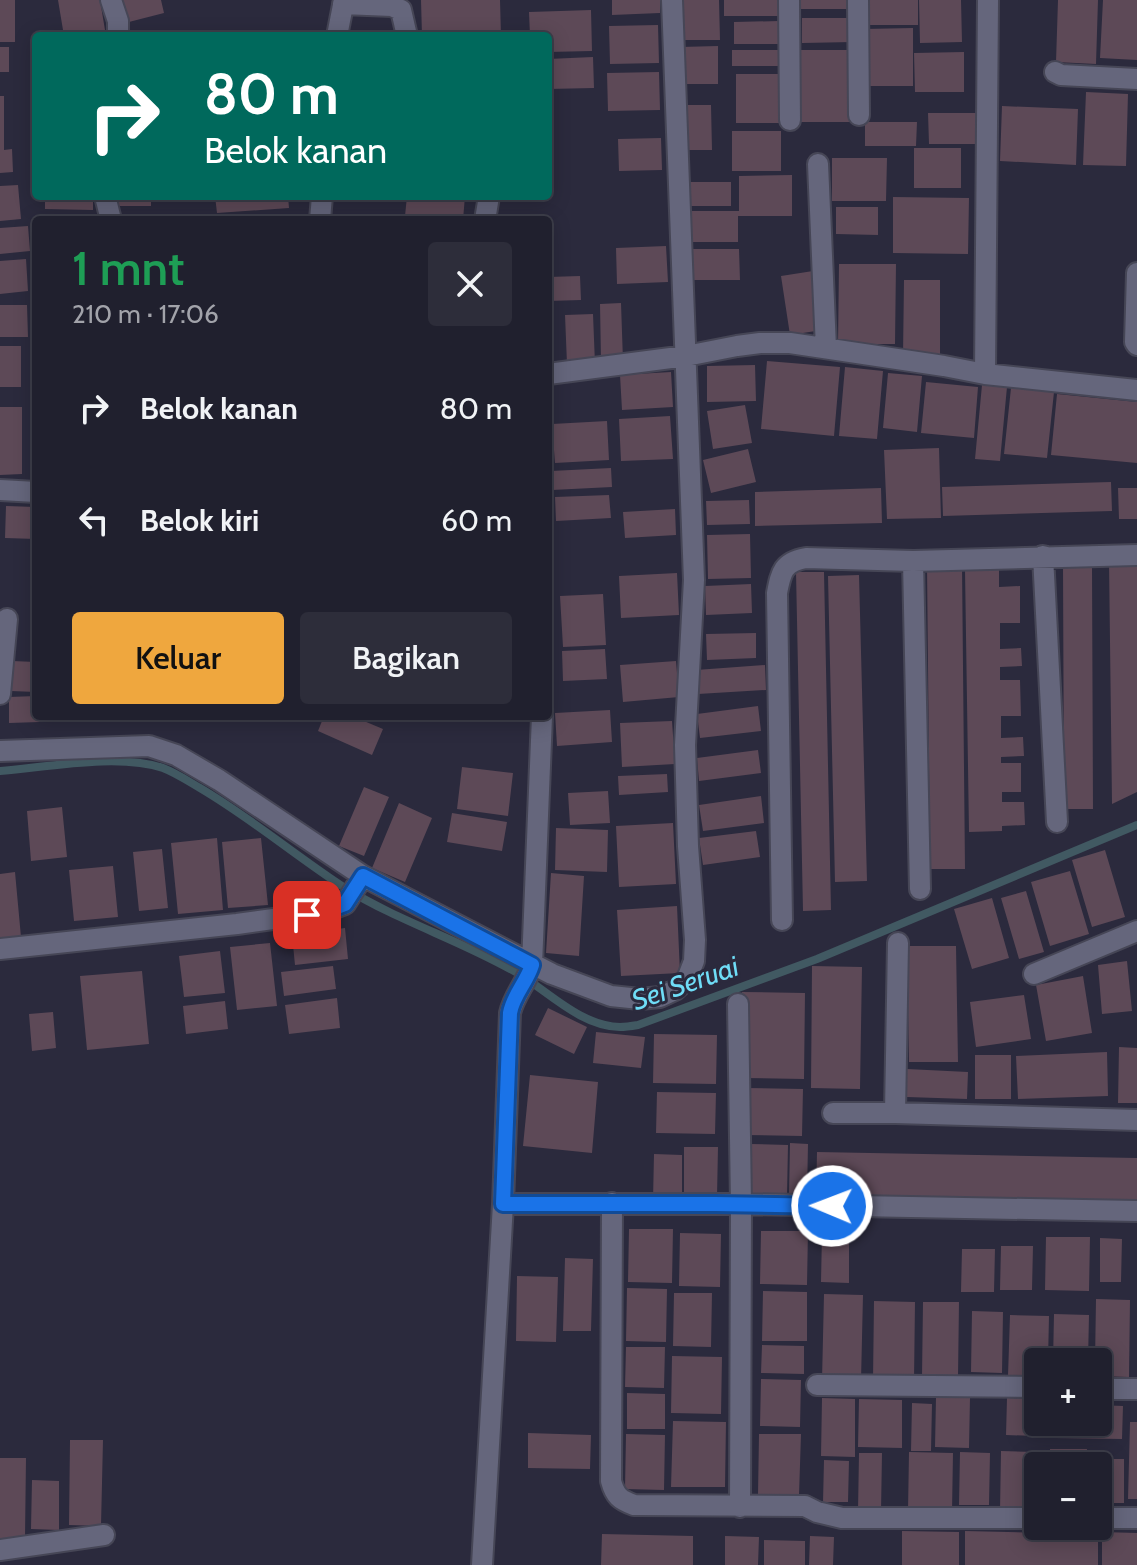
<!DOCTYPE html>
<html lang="id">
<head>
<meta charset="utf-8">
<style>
  body { margin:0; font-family:Cabin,sans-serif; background:#2d2d3a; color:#f1f3f6; height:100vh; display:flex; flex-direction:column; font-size:30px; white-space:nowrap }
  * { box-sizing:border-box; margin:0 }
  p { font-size:26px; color:#a2a3aa }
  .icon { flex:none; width:44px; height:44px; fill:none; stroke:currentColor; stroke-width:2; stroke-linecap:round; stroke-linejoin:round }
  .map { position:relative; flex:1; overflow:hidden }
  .sheet { position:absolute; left:32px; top:216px; width:520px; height:504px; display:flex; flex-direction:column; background:#20202e; border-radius:8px; box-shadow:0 4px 20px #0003,0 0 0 2px #3d3e4a }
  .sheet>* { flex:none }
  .top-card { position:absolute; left:32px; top:32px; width:520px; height:168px; border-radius:8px; box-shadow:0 4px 20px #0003,0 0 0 2px #3d3e4a; background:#00695c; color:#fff; overflow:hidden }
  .buttons { position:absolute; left:1024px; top:1348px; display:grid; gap:16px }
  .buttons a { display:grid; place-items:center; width:88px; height:88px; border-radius:8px; background:#20202e; box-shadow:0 4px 20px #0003,0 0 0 2px #3d3e4a; font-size:40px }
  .pin { position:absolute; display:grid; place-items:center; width:68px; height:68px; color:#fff; margin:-34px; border-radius:16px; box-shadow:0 4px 12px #0006 }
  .me { position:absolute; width:88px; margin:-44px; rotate:271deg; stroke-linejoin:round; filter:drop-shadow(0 0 6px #0008) }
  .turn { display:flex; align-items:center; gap:28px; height:168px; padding:0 40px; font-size:36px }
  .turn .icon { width:104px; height:104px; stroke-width:2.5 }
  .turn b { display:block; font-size:56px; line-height:68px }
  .round { display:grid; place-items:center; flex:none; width:84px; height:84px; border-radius:8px; background:#2d2d3a }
  .headline { display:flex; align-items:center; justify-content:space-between; height:136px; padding:0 40px }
  h1 { font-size:48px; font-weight:600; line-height:60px; color:#1e9e55 }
  .cta { display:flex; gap:16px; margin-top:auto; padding:16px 40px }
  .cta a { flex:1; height:92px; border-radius:8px; background:#efa73e; color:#111; font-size:32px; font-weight:600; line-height:92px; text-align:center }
  .cta a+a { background:#2d2d3a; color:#f1f3f6 }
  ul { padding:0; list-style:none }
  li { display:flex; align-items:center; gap:24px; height:112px; padding:0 40px }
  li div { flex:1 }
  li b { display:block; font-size:30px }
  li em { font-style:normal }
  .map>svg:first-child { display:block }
</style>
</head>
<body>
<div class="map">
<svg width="1137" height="1565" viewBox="0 0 1137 1565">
  <rect width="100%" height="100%" fill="#2b2a3d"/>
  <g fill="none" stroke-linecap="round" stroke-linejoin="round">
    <path stroke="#415962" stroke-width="8" d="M0 771C47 767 119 753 163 768 176 773 188 781 200 788 251 818 296 856 345 888 400 922 463 941 519 974 550 993 581 1026 620 1027 626 1027 632 1026 638 1025L817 959 1137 825"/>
  </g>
  <path fill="#5d4957" d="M0 0H15V42H0Z
    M58 0H100L106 36H64Z
    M119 0H161L164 13 125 23Z
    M421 0H500L501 36H422Z
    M612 0H660V13L612 15Z
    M681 0H719L720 40H682Z
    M724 0H780V16H724Z
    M798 0H849V9H798Z
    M861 0H918V25H861Z
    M919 0H961L962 42 920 43Z
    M1058 0H1098L1096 64 1056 62Z
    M1103 0H1137V60L1100 58Z
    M591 10 592 51 548 52V36H530L529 12Z
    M802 18H853V42L802 43Z
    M779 21 780 44H734V22Z
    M658 25 659 63 610 64 609 26Z
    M913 28V86H864V29Z
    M214 31V36H175V34Z
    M718 46V84H680V47Z
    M0 47H9V72H0Z
    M732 50H780V66H732Z
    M800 50H853V122H800Z
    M964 52V92H915L914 53Z
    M593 57 594 88 548 89V59Z
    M659 72 660 110 608 111 607 73Z
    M736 74H783V123H736Z
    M552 92 554 152 548 153V93Z
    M1086 92 1128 94 1126 166 1083 165Z
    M0 96H4V150L12 149 13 172 0 173Z
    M679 105H711L712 150H680Z
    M1002 106 1078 109 1076 165 1000 161Z
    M928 113H976V144H929Z
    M865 122H917L916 146H865Z
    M732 131H781V171H732Z
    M661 138 662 170 619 171 618 139Z
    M914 148H961V188H914Z
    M832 158H887L886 201H832Z
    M792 175V216H738V242H687V211H739V176Z
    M687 182H731V206H687Z
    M18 185 21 219 0 221V186Z
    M45 196H93V210L45 209Z
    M114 196H151V206H114Z
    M215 196H288L289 208 217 213Z
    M407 196H465L463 220H436L405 216Z
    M893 197 969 198 968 254 893 253Z
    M836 207H878V235L836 234Z
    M28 226 30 251 0 254V228Z
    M666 246 668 282 617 284 616 248Z
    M688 249H739L740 280H689Z
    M26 259 28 291 0 294V261Z
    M839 264H896L895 344H838Z
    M813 271 822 330 790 335 781 276Z
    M580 276 581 300 548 301V277Z
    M904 280H940V356L903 355Z
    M621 303 623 361H601L600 304Z
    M0 305H27L28 337H0Z
    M593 314 595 364H567L565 315Z
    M0 346H21V387H0Z
    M767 361 840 367 834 436 761 429Z
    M755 365 756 401 707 402V366Z
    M845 367 883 371 877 439 839 436Z
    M671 372 673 407 622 410 620 375Z
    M888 373 922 376 917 432 883 428Z
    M926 382 978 387 974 438 921 433Z
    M982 385 1007 387 1000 461 975 459Z
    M1011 388 1054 392 1047 458 1004 454Z
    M1057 394 1137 402V463L1051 455Z
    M745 405 752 443 713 449 707 411Z
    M0 407H22V474L0 475Z
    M670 416 673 459 621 461 619 419Z
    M32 417H36V485H33Z
    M607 421 609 460 555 463 552 424Z
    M939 448 941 518 887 519 884 450Z
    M748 449 756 482 711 493 703 460Z
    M611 468 612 487 552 490 551 471Z
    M1111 482 1112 511 943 516 942 487Z
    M881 488 882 523 755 526V492Z
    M1118 488H1137V519H1119Z
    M609 495 611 518 556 521 555 497Z
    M749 500 750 524 707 525 706 501Z
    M6 506 36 507V539L5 538Z
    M675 509 676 535 625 538 623 512Z
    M750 534 751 578 708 579 707 535Z
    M1109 561H1137V792L1112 804Z
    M962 564 965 869H930L927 565Z
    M1092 565 1093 809H1064L1063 566Z
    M965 570H999V587L1020 586V623H1000V649L1021 648 1022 666 1000 667V680H1020L1021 716H1001V738L1023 737 1024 756 1001 757V763H1021V792H1002V802H1024L1025 825 1002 826V831L969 832Z
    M796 572H824L831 910 803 911Z
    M677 573 679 615 621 618 619 576Z
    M859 575 867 881 835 882 828 576Z
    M751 584 752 613 706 615 705 586Z
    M603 594 606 645 563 647 560 596Z
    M756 633V658L707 660 706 634Z
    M605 649 607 679 563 681 562 651Z
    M12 661 36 662V692L11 691Z
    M676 661 679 697 623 702 620 665Z
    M765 665 766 690 698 694 696 670Z
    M36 696V716H70V721L9 723V697Z
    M758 706 761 731 700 738 697 714Z
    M610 710 612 742 557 746 555 713Z
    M324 716H352L383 729 372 755 318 731Z
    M672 721 675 764 622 767 620 723Z
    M758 750 761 773 699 781 697 758Z
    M462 767 513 773 508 816 457 809Z
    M667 774 668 792 619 795 618 776Z
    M364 787 389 797 364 856 339 846Z
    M608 791 610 823 570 825 568 793Z
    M761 796 764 823 703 831 699 805Z
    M399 803 432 818 405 882 372 868Z
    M62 807 67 857 31 861 27 811Z
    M452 813 507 822 502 851 447 842Z
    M673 823 676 884 619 887 616 826Z
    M556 828 608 830 607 872 555 870Z
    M756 831 760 857 703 865 699 838Z
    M217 838 223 910 178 914 171 843Z
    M261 838 268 905 228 908 222 842Z
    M162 849 168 908 139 911 133 852Z
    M1105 850 1125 917 1092 927 1072 860Z
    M113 866 118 917 74 921 69 870Z
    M1070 871 1089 934 1050 946 1031 882Z
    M15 872 21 937 0 939V874Z
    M551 873 584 876 579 956 546 953Z
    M1026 891 1044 952 1019 959 1001 898Z
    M992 898 1009 958 972 969 954 909Z
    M677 906 680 973 621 976 617 910Z
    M345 928 348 959 295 965 292 935Z
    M270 943 277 1006 237 1010 230 947Z
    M907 946H956L958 1062H909Z
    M220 951 225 993 184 997 179 956Z
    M1127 961 1132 1011 1102 1014 1098 965Z
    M333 966 336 989 284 996 281 972Z
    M812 966 862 967 860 1089 811 1088Z
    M142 971 149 1044 87 1050 80 976Z
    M1083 976 1092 1033 1046 1041 1036 985Z
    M742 992 805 993 804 1079 741 1078Z
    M1024 995 1031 1039 976 1047 970 1002Z
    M337 998 340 1028 289 1034 285 1005Z
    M225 1001 228 1029 186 1034 183 1006Z
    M548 1008 587 1027 574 1054 535 1035Z
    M53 1012 56 1048 32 1051 29 1014Z
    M596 1032 645 1037 641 1068 593 1063Z
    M654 1034 717 1035 716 1084 653 1083Z
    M1119 1047 1137 1048V1103H1118Z
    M1107 1052 1108 1096 1018 1099 1016 1056Z
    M975 1055H1011V1099H975Z
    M907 1069 968 1072 967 1099 907 1097Z
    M530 1075 598 1082 592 1153 523 1146Z
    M744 1088 803 1089 802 1136 743 1135Z
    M657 1092 716 1093 715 1134 656 1133Z
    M790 1143 808 1144 807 1196H789Z
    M750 1144 788 1145 787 1196 750 1195Z
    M684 1147H718L717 1197 684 1196Z
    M817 1152 1137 1158V1204L816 1199Z
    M654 1154 682 1155V1200H653Z
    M629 1229H673L672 1283 628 1282Z
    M761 1231H808L807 1285 760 1284Z
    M680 1233 721 1234 720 1287 679 1286Z
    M822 1233 849 1234V1283L821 1282Z
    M1046 1237H1090L1089 1291 1045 1290Z
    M1100 1238 1122 1239 1121 1282H1100Z
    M1001 1246H1033L1032 1290H1000Z
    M962 1249H995L994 1292H961Z
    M565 1258 593 1259 591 1331H563Z
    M517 1276 558 1277 556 1342 516 1341Z
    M627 1288 667 1289 666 1342 626 1341Z
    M763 1291 807 1292V1341H762Z
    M674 1293H712L711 1347 673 1346Z
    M824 1294 863 1295 861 1381 822 1380Z
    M1096 1299 1130 1300 1129 1377 1098 1376V1362H1095Z
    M874 1301 915 1302 914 1381 873 1380Z
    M923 1302H959L958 1377 922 1376Z
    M972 1311 1003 1312 1002 1373 971 1372Z
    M1054 1314 1089 1315 1088 1362H1053Z
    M1010 1315 1049 1316 1048 1362H1038V1376H1008Z
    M762 1345 804 1346V1374L761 1373Z
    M626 1347H665L664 1388 625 1387Z
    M672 1356 722 1357 721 1414 671 1413Z
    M761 1379 801 1380 800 1427 760 1426Z
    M627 1393 665 1394V1429H627Z
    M936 1397 970 1398 969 1448 935 1447Z
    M822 1398 855 1399V1457L821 1456Z
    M1007 1398 1035 1399V1436L1006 1435Z
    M859 1399 902 1400V1448L858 1447Z
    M912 1403 932 1404 931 1451H911Z
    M1098 1405 1123 1406 1122 1439 1054 1438V1422H1098Z
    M673 1421 726 1422 725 1487H671Z
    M1130 1422H1137V1499H1128Z
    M528 1433 591 1435 590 1469 528 1468Z
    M626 1434 665 1435 664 1490 625 1489Z
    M759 1434H801L799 1496 758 1495Z
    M70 1440H103L101 1526 69 1525Z
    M1050 1449H1087L1086 1466H1049Z
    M1001 1451 1035 1452 1034 1512 1000 1511Z
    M909 1452 953 1453 952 1512 908 1511Z
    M960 1452 990 1453 989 1505H959Z
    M859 1453H882L881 1512 858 1511Z
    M0 1458H26L25 1538H0Z
    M1092 1459H1124V1503H1098V1466H1092Z
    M824 1460 849 1461 848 1502H823Z
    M32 1480 59 1481V1530L31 1529Z
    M902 1531 959 1532V1565H902Z
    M965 1531 1098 1534V1565H965Z
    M1102 1532 1137 1533V1565H1102Z
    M602 1534 693 1536V1565H601Z
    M725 1536 759 1537 758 1565H725Z
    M810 1536 834 1537 833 1565H809Z
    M764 1540 805 1541V1565H764Z"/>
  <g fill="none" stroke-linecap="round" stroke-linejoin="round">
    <g stroke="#464656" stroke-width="24">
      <path id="minor" d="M111 0 118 21V36
        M789 0 790 120
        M858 0 859 115
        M343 4 392 6 401 10 407 36
        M337 36 344 0
        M1055 72 1061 75 1137 79
        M818 164 826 348
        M105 196 111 220
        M320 220 322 196
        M485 220 489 196
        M1137 273 1135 342 1137 345
        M548 374 686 356 737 346 760 343H790L944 366 985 374 1137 390
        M985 374 988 0
        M0 490 36 492
        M1043 556 1057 822
        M913 561 920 889
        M0 694 7 619
        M0 751 149 746 176 755 219 780 363 876 552 974 611 996 640 999 660 997 675 990 687 979 694 961 695 940 688 846 685 745 694 580 672 0
        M782 920 777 593C781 572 783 562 806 558L913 561 1137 555
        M0 949 237 924 324 912 345 904 363 876
        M1034 974 1137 931
        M738 1004 741 1204 740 1507
        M833 1113H895L1137 1120
        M895 1113 898 943
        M612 1203 611 1481C615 1496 620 1500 634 1505L805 1506 817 1512 842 1518H1038
        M503 1204H741L1137 1211
        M817 1385 1038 1387
        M1098 1389H1137
        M1098 1518H1137
        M0 1550 104 1535
        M482 1565 503 1204 510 1013C514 995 527 982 532 965L542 716"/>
    </g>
    <use href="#minor" stroke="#65667c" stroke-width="20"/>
  </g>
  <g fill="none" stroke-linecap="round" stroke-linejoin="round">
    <g stroke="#114b97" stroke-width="20">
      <path id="route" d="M307 915 324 912 345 904 363 876 532 965C527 982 513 995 510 1013L503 1204H715L832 1206"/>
    </g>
    <use href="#route" stroke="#1a73e8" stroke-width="14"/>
  </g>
  <g text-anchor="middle" stroke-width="6" stroke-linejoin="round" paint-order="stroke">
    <g font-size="28" font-style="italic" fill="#6fddf7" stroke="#2b2a3d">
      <text transform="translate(685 983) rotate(-19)" y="10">Sei Seruai</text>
    </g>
  </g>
</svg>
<div class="buttons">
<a>+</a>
<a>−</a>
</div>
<div class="pin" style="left:307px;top:915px;background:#d93025"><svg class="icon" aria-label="arrive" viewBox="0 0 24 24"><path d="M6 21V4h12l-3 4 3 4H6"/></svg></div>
<svg class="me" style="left:832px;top:1206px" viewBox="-20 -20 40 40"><circle r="17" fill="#1a73e8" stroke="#fff" stroke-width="3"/><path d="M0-11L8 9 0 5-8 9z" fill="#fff"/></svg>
<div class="top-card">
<div class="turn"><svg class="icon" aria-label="right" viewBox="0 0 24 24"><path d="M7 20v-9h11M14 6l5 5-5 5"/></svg><div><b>80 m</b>Belok kanan</div></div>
</div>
<section class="sheet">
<div class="headline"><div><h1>1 mnt</h1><p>210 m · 17:06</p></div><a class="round"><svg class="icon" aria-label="close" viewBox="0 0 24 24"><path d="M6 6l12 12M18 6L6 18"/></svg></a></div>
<ul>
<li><svg class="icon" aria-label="right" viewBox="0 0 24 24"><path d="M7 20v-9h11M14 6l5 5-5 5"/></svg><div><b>Belok kanan</b></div><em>80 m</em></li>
<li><svg class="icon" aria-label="left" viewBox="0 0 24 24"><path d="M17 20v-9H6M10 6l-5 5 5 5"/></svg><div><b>Belok kiri</b></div><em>60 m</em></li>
</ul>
<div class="cta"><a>Keluar</a><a>Bagikan</a></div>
</section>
</div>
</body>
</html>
